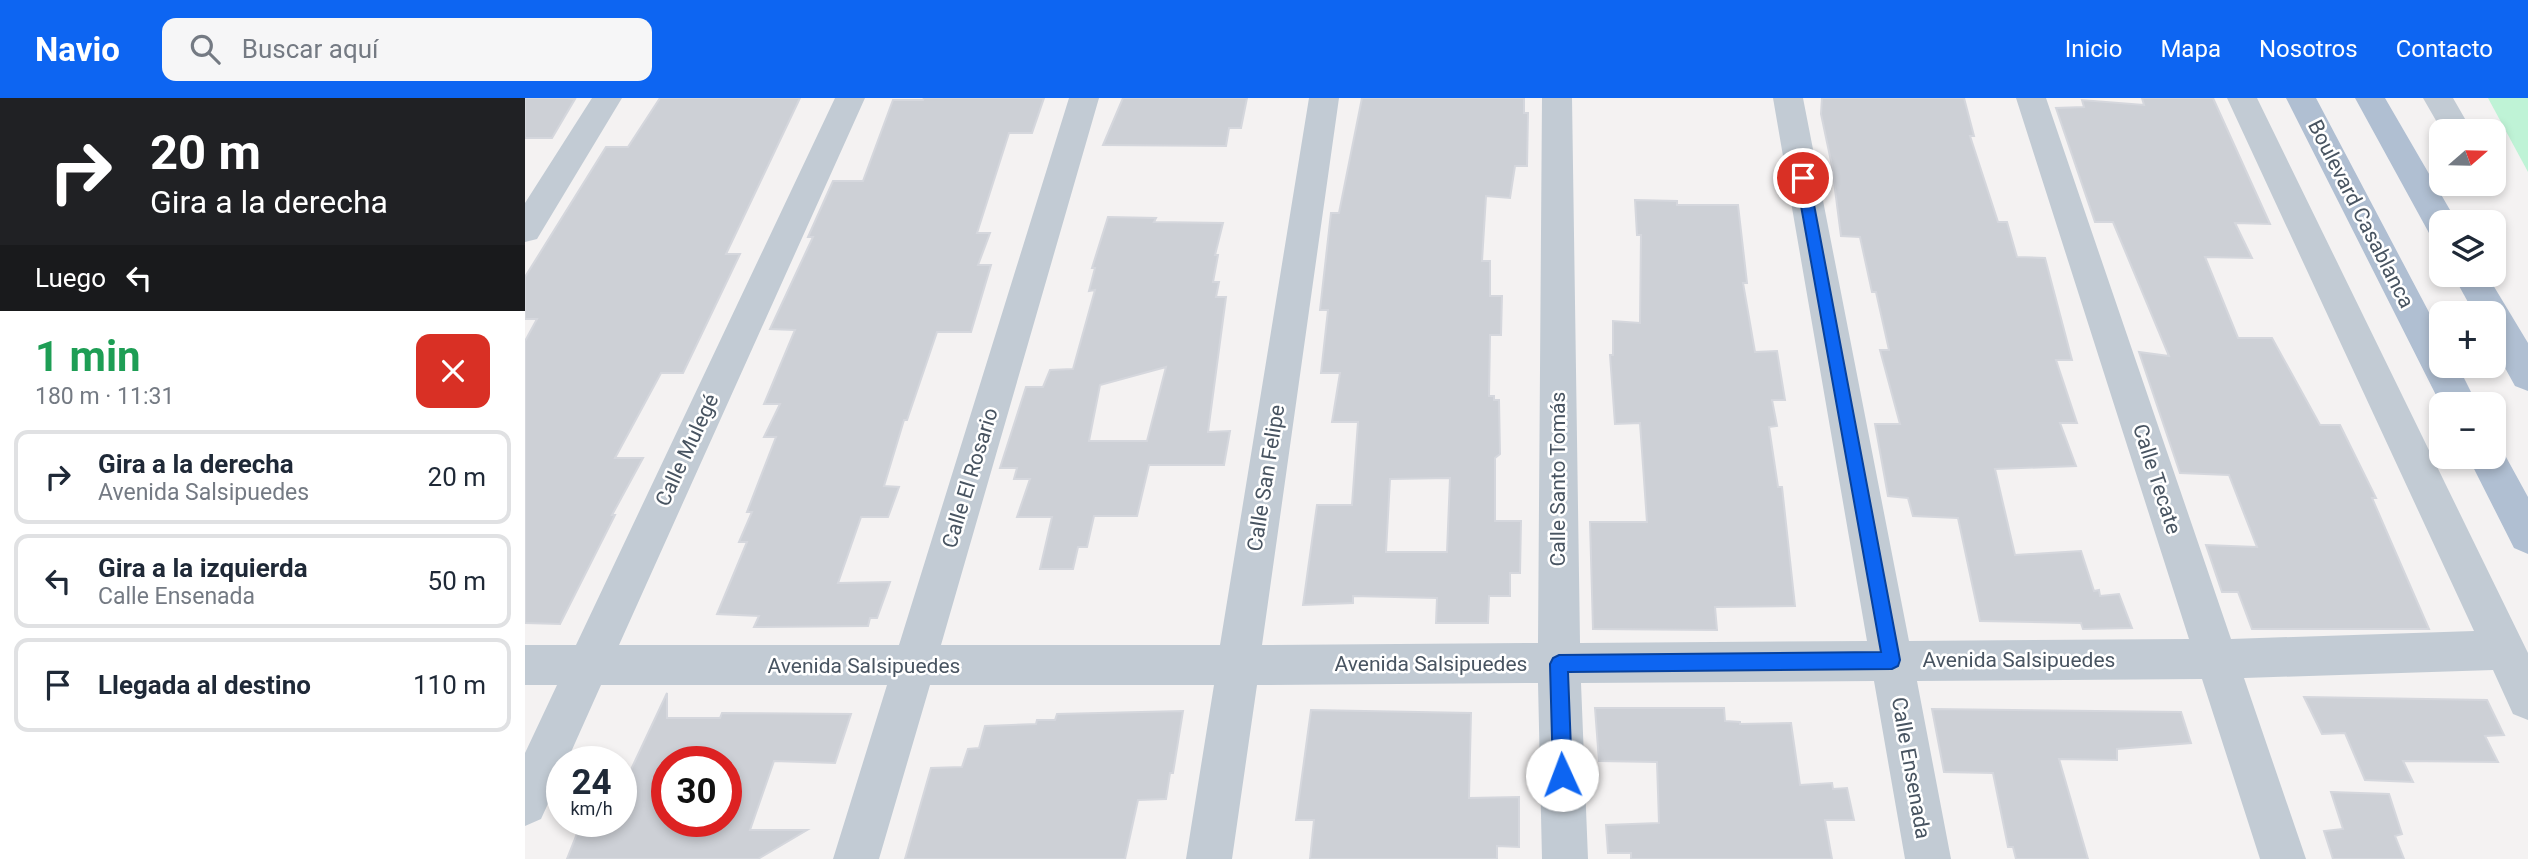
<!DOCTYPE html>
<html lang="es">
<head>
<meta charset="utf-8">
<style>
  body { margin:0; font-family:Roboto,sans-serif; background:#f6f6f7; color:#1f2937; height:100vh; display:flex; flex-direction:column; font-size:26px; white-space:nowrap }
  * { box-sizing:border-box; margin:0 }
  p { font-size:23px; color:#747a83 }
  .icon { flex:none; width:38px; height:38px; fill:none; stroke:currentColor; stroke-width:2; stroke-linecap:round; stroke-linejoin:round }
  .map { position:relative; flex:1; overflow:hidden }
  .side { display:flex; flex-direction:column; background:#fff; width:525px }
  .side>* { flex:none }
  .hud { background:#202124; color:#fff; overflow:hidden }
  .needle { width:46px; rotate:70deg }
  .fabs { position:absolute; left:1904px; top:21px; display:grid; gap:14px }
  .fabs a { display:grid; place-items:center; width:77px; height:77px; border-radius:14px; background:#fff; box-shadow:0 4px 10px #0003; font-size:35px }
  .speed { position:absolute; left:21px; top:648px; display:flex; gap:14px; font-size:35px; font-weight:700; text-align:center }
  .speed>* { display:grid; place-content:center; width:91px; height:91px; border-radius:50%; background:#fff; box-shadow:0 4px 10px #0003; line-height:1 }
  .speed small { font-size:18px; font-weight:400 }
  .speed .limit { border:10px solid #d22; background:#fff; color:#111 }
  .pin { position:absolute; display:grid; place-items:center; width:60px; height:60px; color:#fff; margin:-30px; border:4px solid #fff; border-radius:50%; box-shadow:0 2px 7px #0007 }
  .me { position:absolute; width:77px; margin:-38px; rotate:358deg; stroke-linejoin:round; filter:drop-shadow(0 0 5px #0008) }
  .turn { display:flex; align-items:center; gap:24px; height:147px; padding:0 35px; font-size:32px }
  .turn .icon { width:91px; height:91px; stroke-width:2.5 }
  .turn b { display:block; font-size:49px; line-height:60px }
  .then { display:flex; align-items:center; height:66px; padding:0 35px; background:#0003; gap:14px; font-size:26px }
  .round { display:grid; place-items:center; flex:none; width:74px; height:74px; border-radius:14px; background:#f6f6f7 }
  .summary { display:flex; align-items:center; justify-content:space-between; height:119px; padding:0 35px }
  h1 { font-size:42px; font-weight:700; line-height:52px; color:#1e9e55 }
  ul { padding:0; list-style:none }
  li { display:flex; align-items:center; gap:21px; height:94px; margin:0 14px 10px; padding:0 21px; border:4px solid #e0e1e3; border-radius:14px }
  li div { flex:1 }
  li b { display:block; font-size:26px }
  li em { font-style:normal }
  header { display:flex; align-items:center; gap:42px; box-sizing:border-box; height:98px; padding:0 35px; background:#0d65f2; color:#fff }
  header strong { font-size:33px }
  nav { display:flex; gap:38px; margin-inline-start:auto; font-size:24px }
  .search { width:490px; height:63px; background:#f6f6f7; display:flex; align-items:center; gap:18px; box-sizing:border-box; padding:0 24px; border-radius:14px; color:#747a83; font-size:26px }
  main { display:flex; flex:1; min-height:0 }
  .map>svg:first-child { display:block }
</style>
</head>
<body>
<header>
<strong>Navio</strong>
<div class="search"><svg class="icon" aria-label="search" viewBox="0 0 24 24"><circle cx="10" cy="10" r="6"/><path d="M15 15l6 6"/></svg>Buscar aquí</div>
<nav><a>Inicio</a><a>Mapa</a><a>Nosotros</a><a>Contacto</a></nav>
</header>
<main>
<section class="side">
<div class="hud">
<div class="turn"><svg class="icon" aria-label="right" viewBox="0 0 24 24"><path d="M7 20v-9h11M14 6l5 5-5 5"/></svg><div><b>20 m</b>Gira a la derecha</div></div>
<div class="then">Luego<svg class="icon" aria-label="left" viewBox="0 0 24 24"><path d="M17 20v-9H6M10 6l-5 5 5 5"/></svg></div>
</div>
<div class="summary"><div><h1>1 min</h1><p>180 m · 11:31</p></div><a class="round" style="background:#d93025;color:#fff"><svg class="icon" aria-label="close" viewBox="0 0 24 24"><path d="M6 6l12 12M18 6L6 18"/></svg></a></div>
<ul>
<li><svg class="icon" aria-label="right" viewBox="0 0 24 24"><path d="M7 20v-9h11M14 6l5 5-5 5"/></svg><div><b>Gira a la derecha</b><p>Avenida Salsipuedes</p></div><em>20 m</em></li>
<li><svg class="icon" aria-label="left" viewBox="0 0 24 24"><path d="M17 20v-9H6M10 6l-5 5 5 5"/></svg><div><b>Gira a la izquierda</b><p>Calle Ensenada</p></div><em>50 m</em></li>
<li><svg class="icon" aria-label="arrive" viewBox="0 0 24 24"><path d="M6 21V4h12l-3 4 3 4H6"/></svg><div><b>Llegada al destino</b></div><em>110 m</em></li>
</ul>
</section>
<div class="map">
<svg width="2003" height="761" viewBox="0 0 2003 761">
  <rect width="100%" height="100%" fill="#f4f2f2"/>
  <path fill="#bff3d6" d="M1963 0H2003V74Z"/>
  <path fill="#cdd0d6" stroke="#d5d7dd" stroke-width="2" fill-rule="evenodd" d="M0 0H42L50 1 27 40H0Z
    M135 0H275L201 156H215L158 275H136L90 360H118L87 417H90L35 526 0 525V243L12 221H0V179L81 49H103Z
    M399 0H519L507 35H484L452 135H465L453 167H466L446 234H412L382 322H379L359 388 374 389 363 419H336L313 485 365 484 352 520H345L343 528 229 529 234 518 192 516 222 444H214L227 414H222L251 339H239L255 306H239L270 232 245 231 288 139H283L308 83H338L368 2H398Z
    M598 0H722L716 30H704L701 48 578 47Z
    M837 0H999V15H1003L1002 68H990L985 100 961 98 957 163H965V198H977L976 237H965L964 298H969V302H974L975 356 970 360V423H996L995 475H985V498H964L963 525H911L912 500 828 498V505L778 507 792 407H827L833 324H807L815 275H796L803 212H795L806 115H814ZM925 380 922 454H861L865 381Z
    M1297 0H1439L1449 38H1445L1473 124H1482L1492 159 1520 160 1547 262H1531L1552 325H1535L1551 368 1470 371 1490 457 1556 453 1569 493 1574 492 1575 498 1594 496 1607 530 1558 531 1556 525 1455 523 1433 420 1388 418 1383 400 1363 398 1350 326H1375L1355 252H1364L1351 194H1347L1335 139 1316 138 1307 68 1296 16Z
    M1617 0H1688L1745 126 1710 125 1727 160 1680 159 1713 240H1747L1795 327H1815L1851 400H1847L1904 531H1727L1713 494H1697L1681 447 1732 449 1704 377 1655 375 1614 254 1644 258 1588 124H1570L1531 10 1559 9 1557 2 1619 7Z
    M1110 102 1152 103V107H1213L1222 185H1218L1230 254 1252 253 1260 302H1247L1252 328 1244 329 1253 389H1257L1270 508 1190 509 1192 532 1068 531 1065 424H1122L1115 325 1090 326 1085 257H1088V223L1115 225 1116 137H1112Z
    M583 119 631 120 629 124 698 125 690 157H693L688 184H694L691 199H701L683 334 705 333 699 367H624L612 418H569L562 449H553L548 471H515L527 419H492L505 381H489L492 370H475L501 289H518L525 272 548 271 570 192 564 193 570 170H567ZM641 269 622 343H564L575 287Z
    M142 595V620H195L197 615 326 616 310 665 249 663 225 732H282L233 761H42L57 723H96V680H102ZM142 663H201V723H142Z
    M1779 599 1962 602 1979 637 1960 638 1973 664 1878 663 1888 684 1840 682 1820 635 1797 636Z
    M1070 610H1199L1200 623 1215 624V626L1266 625 1275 687 1307 685 1308 691 1322 690 1329 722H1300L1307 761H1106V755H1083L1081 727 1134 725 1132 664 1074 663Z
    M1407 611 1656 614 1666 645 1592 651V662L1534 661 1563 761H1491L1488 749H1483L1468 675 1419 674Z
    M786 612 946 615 944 700 994 699V749L972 748V761H785L789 722H771Z
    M658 613 648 675H645L641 701 613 702 600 761H380L406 670 437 669 443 651 454 650 460 628 511 626 512 622H530L532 616Z
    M1806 694 1864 696 1877 736 1870 738 1879 761H1808L1799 733 1818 731Z"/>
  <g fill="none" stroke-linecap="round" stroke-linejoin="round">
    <path fill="#c2cbd4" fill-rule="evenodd" d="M67 0H97L12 141 0 144V105Z
      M310 0H340L94 547H374L544 0H574L416 547H695L784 0H814L737 547 1013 545 1017 0H1047L1055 545 1342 543 1248 0H1278L1384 543 1664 541 1491 0H1521L1706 541 1949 533 1702 0H1732L2003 555V622L1988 616 1968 572 1719 580 1781 761H1735L1677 581 1392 583 1426 761H1380L1349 583 1056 585 1063 761H1017L1013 585 732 587 707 761H661L689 587H405L354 761H308L362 587H76L42 663H37V675L16 721 0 728V655L32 587H0V547H51Z
      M1898 0H1928L1947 33H1917Z"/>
    <path fill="#b0bfd2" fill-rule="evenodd" d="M1761 0H1791L1916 237V268H1933L1952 306 1916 307Z
      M1830 0H1860L1932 124H1916V138L1904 135Z
      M1928 177H1962L2003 245V293L1990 288 1969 250V215H1949Z
      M1969 345 1975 348 2003 399V456L1989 450 1943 359H1969Z"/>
  </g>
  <path fill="#0d65f2" stroke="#08429d" stroke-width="2" d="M1278 76 1284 80 1375 562 1373 568 1367 571 1043 574 1047 677 1044 684 1037 686 1031 684 1028 677 1025 566 1028 560 1034 557 1356 554 1271 80Z"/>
  <g text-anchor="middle" stroke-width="5" stroke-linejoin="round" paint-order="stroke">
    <g font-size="21" fill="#485461" stroke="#fff">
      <text transform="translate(1836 116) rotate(63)" y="7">Boulevard Casablanca</text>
      <text transform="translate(162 352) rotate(-65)" y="7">Calle Mulegé</text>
      <text transform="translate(445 380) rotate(-73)" y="7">Calle El Rosario</text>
      <text transform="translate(741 380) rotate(-81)" y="7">Calle San Felipe</text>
      <text transform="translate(1033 381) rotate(-90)" y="7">Calle Santo Tomás</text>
      <text transform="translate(1632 381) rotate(72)" y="7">Calle Tecate</text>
      <text x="1494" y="569">Avenida Salsipuedes</text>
      <text x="906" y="573">Avenida Salsipuedes</text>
      <text x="339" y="575">Avenida Salsipuedes</text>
      <text transform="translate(1386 670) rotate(80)" y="7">Calle Ensenada</text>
    </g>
  </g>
</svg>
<div class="fabs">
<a><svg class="needle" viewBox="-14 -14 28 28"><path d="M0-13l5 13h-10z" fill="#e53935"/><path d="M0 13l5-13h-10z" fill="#747a83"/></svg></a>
<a><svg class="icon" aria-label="layers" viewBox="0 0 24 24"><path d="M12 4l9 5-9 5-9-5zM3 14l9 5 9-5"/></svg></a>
<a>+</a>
<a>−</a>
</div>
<div class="speed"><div>24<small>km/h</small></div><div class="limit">30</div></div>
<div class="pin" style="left:1278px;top:80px;background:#d93025"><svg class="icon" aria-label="arrive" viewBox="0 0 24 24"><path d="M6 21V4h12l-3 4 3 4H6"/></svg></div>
<svg class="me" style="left:1037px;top:677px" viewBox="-20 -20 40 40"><circle r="19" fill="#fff"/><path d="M0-13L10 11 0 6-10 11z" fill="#0d65f2"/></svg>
</div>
</main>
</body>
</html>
